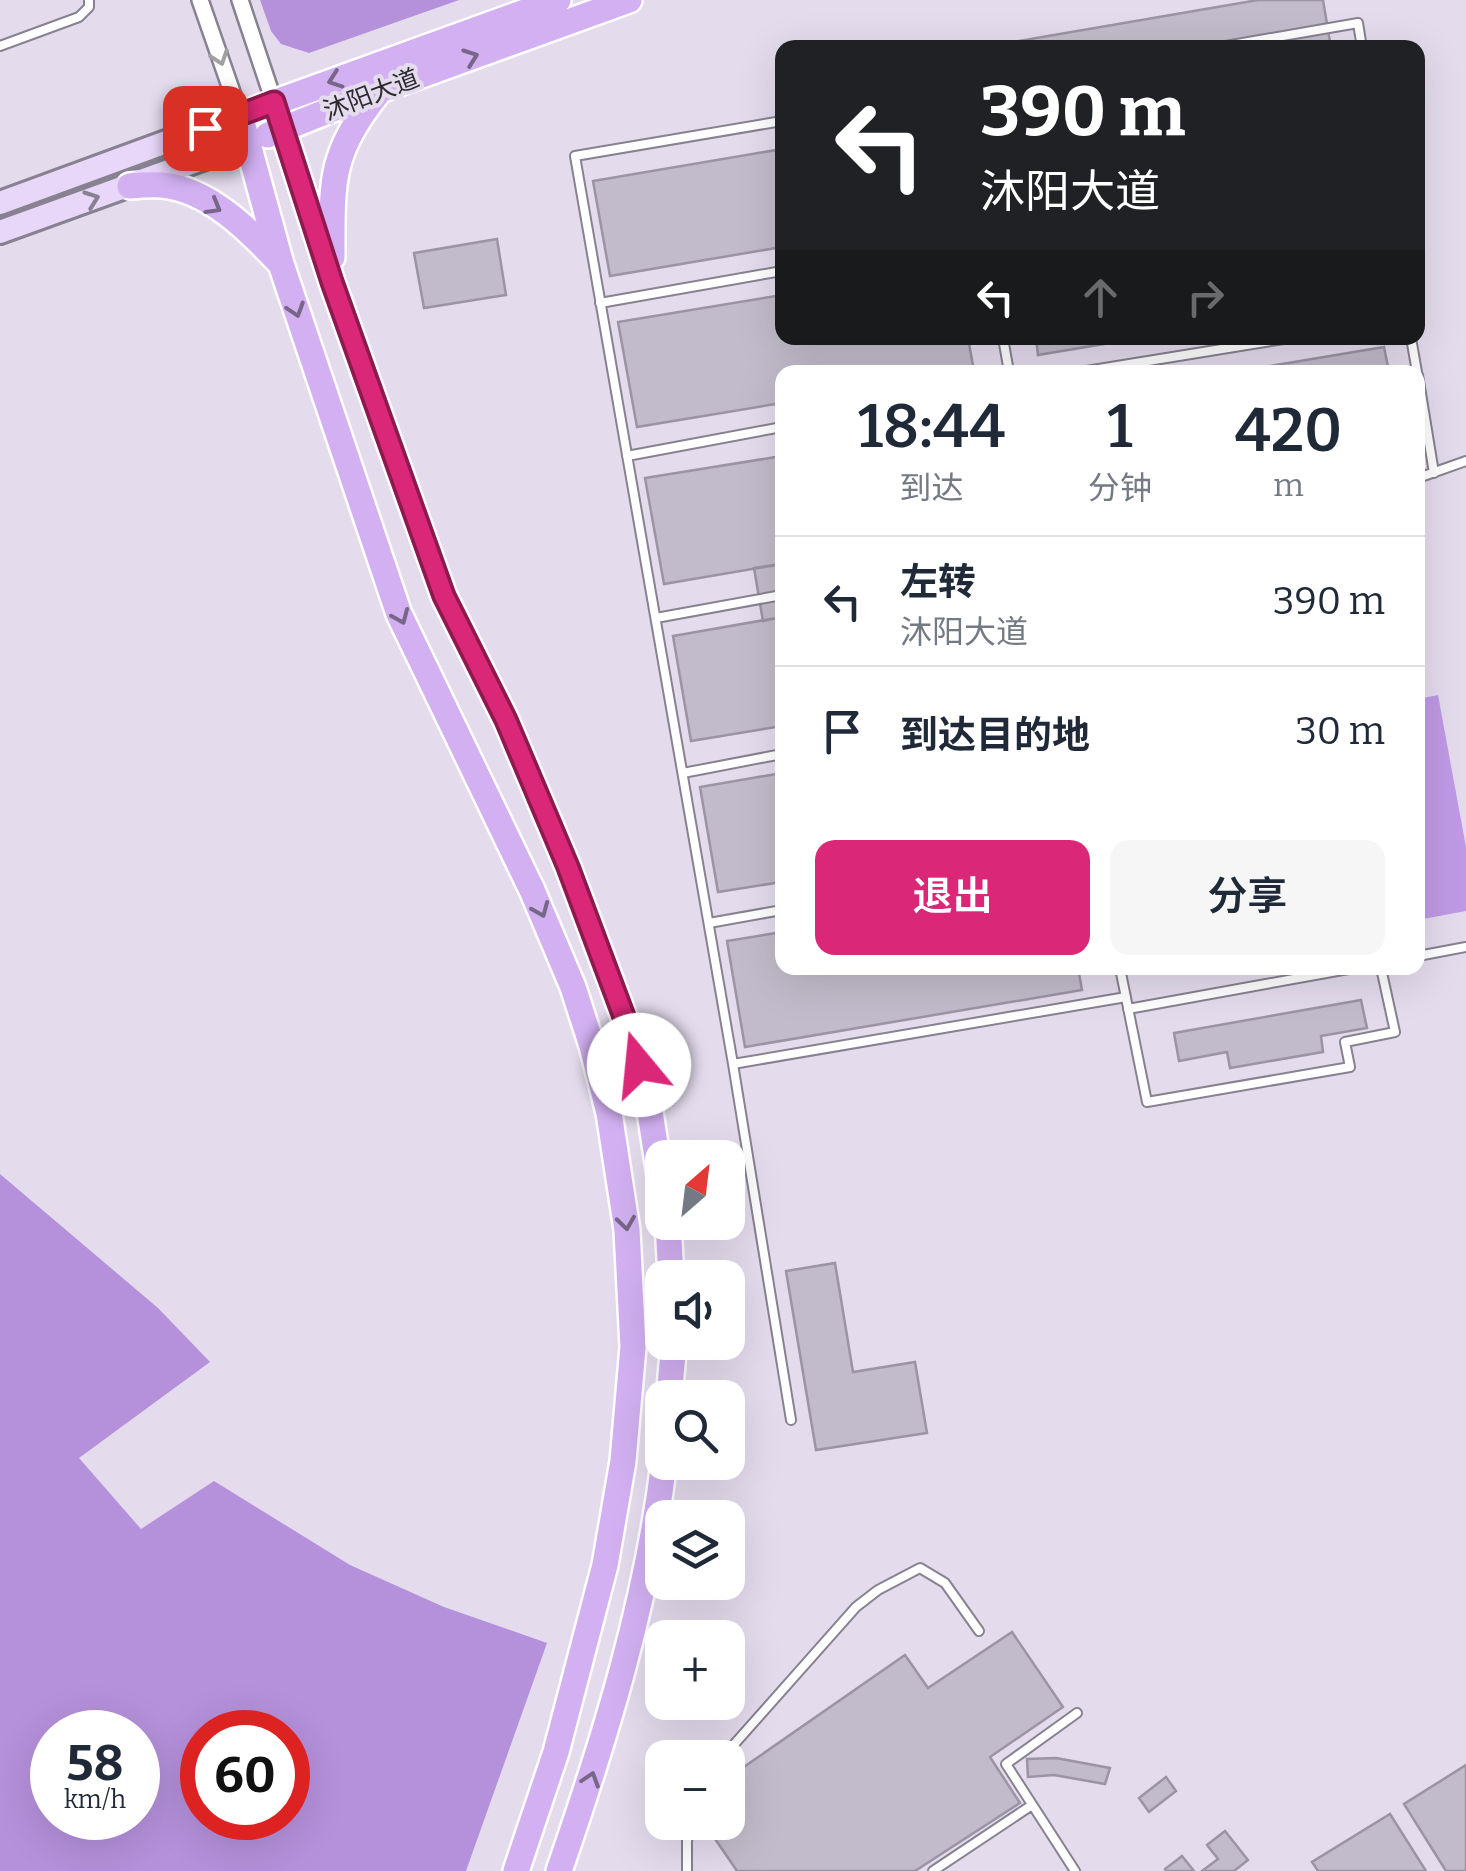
<!DOCTYPE html>
<html lang="zh">
<head>
<meta charset="utf-8">
<style>
  body { margin:0; font-family:Bitter,"Noto Sans SC",serif; background:#f6f6f7; color:#1f2937; height:100vh; display:flex; flex-direction:column; font-size:38px; white-space:nowrap }
  * { box-sizing:border-box; margin:0 }
  p { font-size:32px; color:#747a83 }
  .icon { flex:none; width:55px; height:55px; fill:none; stroke:currentColor; stroke-width:2; stroke-linecap:round; stroke-linejoin:round }
  .map { position:relative; flex:1; overflow:hidden }
  .panel { position:absolute; left:775px; top:365px; width:650px; height:610px; display:flex; flex-direction:column; background:#fff; border-radius:20px; box-shadow:0 10px 40px #0002 }
  .panel>* { flex:none }
  .hud { position:absolute; left:775px; top:40px; width:650px; height:305px; border-radius:20px; box-shadow:0 10px 40px #0002; background:#202124; color:#fff; overflow:hidden }
  .needle { width:65px; rotate:28deg }
  .tools { position:absolute; left:645px; top:1140px; display:grid; gap:20px }
  .tools a { display:grid; place-items:center; width:100px; height:100px; border-radius:20px; background:#fff; box-shadow:0 10px 40px #0002; font-size:50px }
  .speed { position:absolute; left:30px; top:1710px; display:flex; gap:20px; font-size:50px; font-weight:700; text-align:center }
  .speed>* { display:grid; place-content:center; width:130px; height:130px; border-radius:50%; background:#fff; box-shadow:0 10px 40px #0002; line-height:1 }
  .speed small { font-size:25px; font-weight:400 }
  .speed .limit { border:15px solid #d22; background:#fff; color:#111 }
  .pin { position:absolute; display:grid; place-items:center; width:85px; height:85px; color:#fff; margin:-42px; border-radius:20px; box-shadow:0 5px 15px #0006 }
  .me { position:absolute; width:110px; margin:-55px; rotate:343deg; stroke-linejoin:round; filter:drop-shadow(0 0 8px #0008) }
  .turn { display:flex; align-items:center; gap:35px; height:210px; padding:0 40px; font-size:45px }
  .turn .icon { width:130px; height:130px; stroke-width:2.5 }
  .turn b { display:block; font-size:70px; line-height:85px }
  .lanes { display:flex; align-items:center; height:95px; padding:0 40px; background:#0003; justify-content:center; gap:50px; direction:ltr }
  .lanes .off { opacity:.35 }
  .eta { display:flex; justify-content:space-evenly; align-items:center; height:170px; text-align:center }
  .eta b { font-size:60px; font-weight:600; line-height:70px }
  .button { display:flex; gap:20px; margin-top:auto; padding:20px 40px }
  .button a { flex:1; height:115px; border-radius:20px; background:#db2777; color:#fff; font-size:40px; font-weight:600; line-height:115px; text-align:center }
  .button a+a { background:#f6f6f7; color:#1f2937 }
  ul { padding:0; list-style:none }
  li { display:flex; align-items:center; gap:30px; height:130px; padding:0 40px; border-top:2px solid #e0e1e3 }
  li div { flex:1 }
  li b { display:block; font-size:38px }
  li em { font-style:normal }
  .map>svg:first-child { display:block }
</style>
</head>
<body>
<div class="map">
<svg width="1466" height="1871" viewBox="0 0 1466 1871">
  <rect width="100%" height="100%" fill="#e4dced"/>
  <path fill="#b590db" fill-rule="evenodd" d="M260 0H459L309 53 281 44 271 31Z
    M0 1174 158 1308 210 1362 79 1458 141 1529 214 1481 350 1565 444 1607 547 1643 466 1871H0ZM52 1732H138V1818H52ZM202 1732H288V1818H202Z"/>
  <path fill="#bf99e5" d="M1438 695 1466 847V911L1418 920V699Z"/>
  <path fill="#c2bbcb" stroke="#9b94a4" stroke-width="2.5" d="M1258 0H1323L1331 48H1007V43Z
    M782 149V247L610 276 593 181Z
    M497 239 506 295 424 308 414 253Z
    M782 295V338H968L974 371 782 372V403L637 427 618 322Z
    M1036 338H1140L1038 355Z
    M1384 347 1389 372H1234Z
    M782 456V564L664 584 645 478Z
    M782 564V617L763 621 754 568Z
    M782 617V726L691 741 673 636Z
    M782 773V882L718 892 700 787Z
    M782 932V968H1078L1082 990 745 1047 727 941Z
    M1361 1000 1367 1028 1321 1036 1323 1052 1230 1068 1227 1052 1179 1061 1174 1033Z
    M835 1263 853 1372 915 1362 927 1433 816 1450 786 1271Z
    M1012 1632 1063 1707 990 1757 1020 1803 915 1871H737L709 1830 721 1822H728V1778L905 1655 928 1688Z
    M1056 1758 1110 1768 1105 1784 1054 1775 1028 1777 1027 1759Z
    M1466 1765V1871H1446L1404 1804Z
    M1166 1777 1176 1791 1149 1812 1139 1798Z
    M1390 1814 1426 1871H1318L1312 1862Z
    M1225 1831 1248 1860 1234 1871H1202L1218 1859 1207 1845Z
    M1182 1856 1194 1871H1166L1165 1869Z"/>
  <g fill="none" stroke-linecap="round" stroke-linejoin="round">
    <g stroke="#888190" stroke-width="12">
      <path id="service" d="M0 46 79 17 89 7V0
        M1214 48 1358 23 1362 48
        M782 121 575 156 733 1064 1126 997
        M600 303 782 271
        M1003 338 1009 372
        M1411 338 1417 372
        M1080 372 1290 338
        M1418 375 1434 473
        M627 456 782 427
        M1418 478 1466 461
        M656 618 782 595
        M683 773 782 754
        M709 923 782 910
        M1418 956 1466 947
        M1120 968 1147 1102 1350 1067 1345 1042 1395 1032 1381 968
        M1128 1009 1354 968
        M733 1064 791 1420
        M722 1758 856 1607 878 1590 920 1568 945 1583 979 1631
        M687 1871V1841L691 1822
        M933 1871 1032 1805
        M1075 1871 1006 1764 1077 1713"/>
    </g>
    <g stroke="#888190" stroke-width="20">
      <path id="minor" d="M200 0 240 115
        M240 0 274 102"/>
    </g>
    <g stroke="#888190" stroke-width="28">
      <path id="secondary" d="M0 203 240 115
        M0 232 249 142"/>
    </g>
    <g stroke="#fff" stroke-width="30">
      <path id="primary" d="M274 102 332 282 444 596 506 720 568 867 629 1030 648 1099 662 1189
        M268 135 380 90 629 0
        M130 186C140 185 151 184 162 185 208 189 249 230 279 262
        M332 257C332 183 329 154 377 94
        M668 1222 671 1278
        M669 1398 674 1342
        M516 1871 556 1752 605 1565 623 1461 633 1347 627 1230 609 1113 592 1046 573 987 532 890 399 614 281 264 240 115 558 0
        M559 1871C605 1738 647 1603 664 1462"/>
    </g>
    <use href="#service" stroke="#fff" stroke-width="8"/>
    <use href="#minor" stroke="#fff" stroke-width="15"/>
    <use href="#secondary" stroke="#e8d7f9" stroke-width="22"/>
    <use href="#primary" stroke="#d2b0f2" stroke-width="25"/>
  </g>
  <defs><path id="oneway-chevron" d="M-2-3.5L2.5 0L-2 3.5" fill="none" stroke-width="1.6" stroke-linecap="round" stroke-linejoin="round" transform="scale(2.5)"/></defs>
  <g stroke="#776687">
    <use href="#oneway-chevron" transform="translate(471 57) rotate(-20)"/>
    <use href="#oneway-chevron" transform="translate(335 80) rotate(161)"/>
    <use href="#oneway-chevron" transform="translate(214 207) rotate(30)"/>
    <use href="#oneway-chevron" transform="translate(296 310) rotate(72)"/>
    <use href="#oneway-chevron" transform="translate(401 617) rotate(67)"/>
    <use href="#oneway-chevron" transform="translate(541 910) rotate(67)"/>
    <use href="#oneway-chevron" transform="translate(626 1223) rotate(82)"/>
    <use href="#oneway-chevron" transform="translate(591 1779) rotate(-72)"/>
  </g>
  <use stroke="#a09fa2" href="#oneway-chevron" transform="translate(220 58) rotate(71)"/>
  <use stroke="#8a8094" href="#oneway-chevron" transform="translate(92 199) rotate(-20)"/>
  <g fill="none" stroke-linecap="round" stroke-linejoin="round">
    <g stroke="#8e194d" stroke-width="25">
      <path id="route" d="M205 128 274 102 332 282 444 596 506 720 568 867 629 1030 639 1065"/>
    </g>
    <use href="#route" stroke="#db2777" stroke-width="18"/>
  </g>
  <g text-anchor="middle" stroke-width="8" stroke-linejoin="round" paint-order="stroke">
    <g font-size="25" fill="#2d2a30" stroke="#e4dced">
      <text transform="translate(371 94) rotate(-21)" y="9">沐阳大道</text>
    </g>
  </g>
</svg>
<div class="tools">
<a><svg class="needle" viewBox="-14 -14 28 28"><path d="M0-13l5 13h-10z" fill="#e53935"/><path d="M0 13l5-13h-10z" fill="#747a83"/></svg></a>
<a><svg class="icon" aria-label="sound" viewBox="0 0 24 24"><path d="M4 9h4l5-4v14l-5-4H4zM17 9q2 3 0 6"/></svg></a>
<a><svg class="icon" aria-label="search" viewBox="0 0 24 24"><circle cx="10" cy="10" r="6"/><path d="M15 15l6 6"/></svg></a>
<a><svg class="icon" aria-label="layers" viewBox="0 0 24 24"><path d="M12 4l9 5-9 5-9-5zM3 14l9 5 9-5"/></svg></a>
<a>+</a>
<a>−</a>
</div>
<div class="speed"><div>58<small>km/h</small></div><div class="limit">60</div></div>
<div class="pin" style="left:205px;top:128px;background:#d93025"><svg class="icon" aria-label="arrive" viewBox="0 0 24 24"><path d="M6 21V4h12l-3 4 3 4H6"/></svg></div>
<svg class="me" style="left:639px;top:1065px" viewBox="-20 -20 40 40"><circle r="19" fill="#fff"/><path d="M0-13L10 11 0 6-10 11z" fill="#db2777"/></svg>
<div class="hud">
<div class="turn"><svg class="icon" aria-label="left" viewBox="0 0 24 24"><path d="M17 20v-9H6M10 6l-5 5 5 5"/></svg><div><b>390 m</b>沐阳大道</div></div>
<div class="lanes"><svg class="icon" aria-label="left" viewBox="0 0 24 24"><path d="M17 20v-9H6M10 6l-5 5 5 5"/></svg><svg class="icon off" aria-label="ahead" viewBox="0 0 24 24"><path d="M12 20V5M6 11l6-6 6 6"/></svg><svg class="icon off" aria-label="right" viewBox="0 0 24 24"><path d="M7 20v-9h11M14 6l5 5-5 5"/></svg></div>
</div>
<section class="panel">
<div class="eta">
<div><b>18:44</b><p>到达</p></div>
<div><b>1</b><p>分钟</p></div>
<div><b>420</b><p>m</p></div>
</div>
<ul>
<li><svg class="icon" aria-label="left" viewBox="0 0 24 24"><path d="M17 20v-9H6M10 6l-5 5 5 5"/></svg><div><b>左转</b><p>沐阳大道</p></div><em>390 m</em></li>
<li><svg class="icon" aria-label="arrive" viewBox="0 0 24 24"><path d="M6 21V4h12l-3 4 3 4H6"/></svg><div><b>到达目的地</b></div><em>30 m</em></li>
</ul>
<div class="button"><a>退出</a><a>分享</a></div>
</section>
</div>
</body>
</html>
